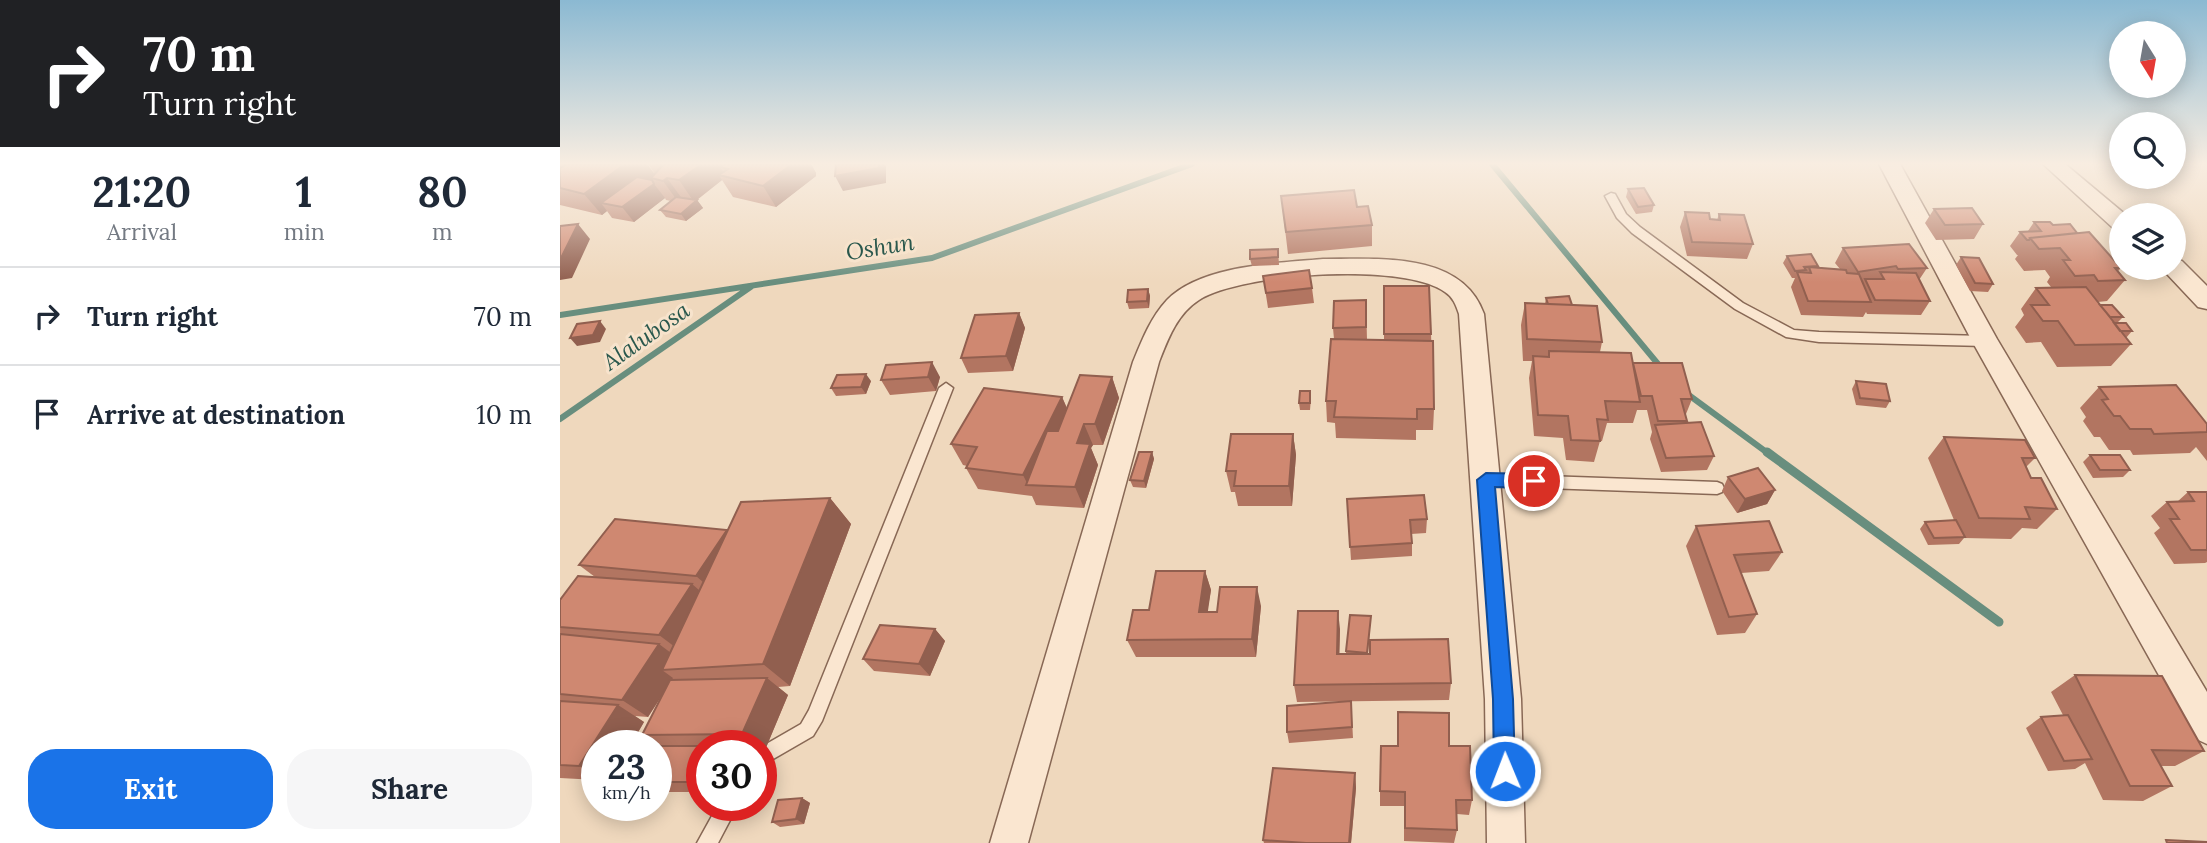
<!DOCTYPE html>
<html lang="en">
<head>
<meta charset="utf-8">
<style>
  body { margin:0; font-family:Lora,serif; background:#f6f6f7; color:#1f2937; height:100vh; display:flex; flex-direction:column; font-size:26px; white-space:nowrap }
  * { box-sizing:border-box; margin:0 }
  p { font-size:23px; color:#747a83 }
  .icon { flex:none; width:38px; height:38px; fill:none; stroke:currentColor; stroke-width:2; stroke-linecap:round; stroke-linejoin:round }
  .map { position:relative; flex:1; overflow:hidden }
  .sheet { display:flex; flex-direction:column; background:#fff; width:560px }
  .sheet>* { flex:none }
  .top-card { background:#202124; color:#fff; overflow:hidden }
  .needle { width:46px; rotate:169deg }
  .tools { position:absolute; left:1549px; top:21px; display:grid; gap:14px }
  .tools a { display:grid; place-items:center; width:77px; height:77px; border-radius:50%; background:#fff; box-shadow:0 4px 18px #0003; font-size:35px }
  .speed { position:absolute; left:21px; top:730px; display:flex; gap:14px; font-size:35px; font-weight:700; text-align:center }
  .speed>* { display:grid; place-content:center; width:91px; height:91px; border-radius:50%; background:#fff; box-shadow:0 4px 18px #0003; line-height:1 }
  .speed small { font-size:18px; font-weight:400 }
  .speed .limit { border:10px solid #d22; background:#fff; color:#111 }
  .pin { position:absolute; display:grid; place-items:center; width:60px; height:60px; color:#fff; margin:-30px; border:4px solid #fff; border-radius:50%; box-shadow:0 2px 7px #0007 }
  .me { position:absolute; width:77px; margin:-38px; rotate:359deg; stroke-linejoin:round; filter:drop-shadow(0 0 5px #0008) }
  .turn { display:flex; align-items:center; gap:24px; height:147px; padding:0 28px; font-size:32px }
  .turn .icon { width:91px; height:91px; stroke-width:2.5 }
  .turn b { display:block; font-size:49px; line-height:60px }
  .eta { display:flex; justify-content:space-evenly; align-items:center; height:119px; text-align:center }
  .eta b { font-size:42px; font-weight:700; line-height:49px }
  .button { display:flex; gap:14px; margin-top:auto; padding:14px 28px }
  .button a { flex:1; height:80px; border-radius:28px; background:#1a73e8; color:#fff; font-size:28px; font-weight:700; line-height:80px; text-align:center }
  .button a+a { background:#f6f6f7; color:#1f2937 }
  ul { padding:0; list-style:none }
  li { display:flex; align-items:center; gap:21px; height:98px; padding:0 28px; border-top:2px solid #e0e1e3 }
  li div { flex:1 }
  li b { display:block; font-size:26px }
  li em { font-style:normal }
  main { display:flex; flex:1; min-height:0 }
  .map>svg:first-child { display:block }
</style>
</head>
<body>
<main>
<section class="sheet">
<div class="top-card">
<div class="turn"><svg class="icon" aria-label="right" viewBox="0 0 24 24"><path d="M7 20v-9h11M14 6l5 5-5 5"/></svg><div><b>70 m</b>Turn right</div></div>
</div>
<div class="eta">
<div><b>21:20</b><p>Arrival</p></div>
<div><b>1</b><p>min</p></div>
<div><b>80</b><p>m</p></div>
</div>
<ul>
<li><svg class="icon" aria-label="right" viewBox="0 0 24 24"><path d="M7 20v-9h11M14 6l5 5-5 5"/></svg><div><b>Turn right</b></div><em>70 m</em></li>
<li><svg class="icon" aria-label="arrive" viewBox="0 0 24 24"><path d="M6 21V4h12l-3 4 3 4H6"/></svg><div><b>Arrive at destination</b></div><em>10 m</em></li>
</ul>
<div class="button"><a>Exit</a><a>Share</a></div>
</section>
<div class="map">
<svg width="1647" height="843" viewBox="0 0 1647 843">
  <rect width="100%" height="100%" fill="#efd8bd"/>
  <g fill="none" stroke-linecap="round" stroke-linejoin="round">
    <path stroke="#688e7e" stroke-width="6" d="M932 164 1103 370
      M0 315 372 258 632 164
      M1126 393 1209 454
      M0 419 192 286"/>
    <path stroke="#688e7e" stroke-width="9" d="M1207 452 1439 622"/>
    <g stroke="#886855" stroke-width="3">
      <path id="service" d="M1051 193 1055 194 1066 214 1080 227 1183 303 1234 330 1259 332 1425 336 1431 341 1425 346 1259 342 1226 337 1175 309 1072 233 1057 218 1045 196Z
        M386 383 393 388 262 721 253 736 201 766V747L241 724 249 710 379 388Z
        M926 474 1157 482 1162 484 1164 488 1162 492 1157 494 926 486 921 484 919 480 921 476Z
        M158 805H178L158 843H137Z"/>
    </g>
    <g stroke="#886855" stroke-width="3">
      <path id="minor" d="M1319 164H1340L1437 339 1647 692V744L1634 738 1412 341Z
        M1483 164H1505L1566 215H1561V230L1553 228Z
        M763 259C818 259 902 251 924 314L961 699 965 843H927L925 699 899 314C896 305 893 297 885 292 844 262 682 273 639 300 617 314 608 339 599 362L468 843H430L573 362C582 340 591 317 607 300 641 265 718 263 763 259Z
        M1614 259 1622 261 1647 286V309L1638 307 1606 273 1602 268H1614Z"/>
    </g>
    <use href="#service" fill="#fae6d0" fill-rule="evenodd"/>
    <use href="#minor" fill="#fae6d0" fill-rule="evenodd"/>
  </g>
  <path fill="#b27561" d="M0 164H87L95 174 88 164H251L256 173V176L216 207 173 197 162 180 137 200 143 208 126 221 106 217 100 210 111 201 106 200 105 198 74 222 52 218 47 211 42 215 0 205Z
    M1068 189 1094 205 1092 212 1076 214 1066 197Z
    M721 196 797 207 812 225V246L728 254Z
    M1374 209 1423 224 1414 239 1376 240 1365 223Z
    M1125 212 1150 219 1157 220 1159 214 1193 244 1187 259 1127 256 1120 227Z
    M1474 222 1493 225 1517 233 1561 268 1558 271 1565 280 1547 301 1538 302 1540 305 1563 317 1557 323 1572 331 1566 338 1571 344 1551 366 1497 367 1481 342 1466 343 1455 327 1464 315 1461 309 1476 288 1491 287 1487 282 1490 277 1485 270 1464 271 1455 259 1458 255H1457L1450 246 1460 232 1468 231Z
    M1283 248 1367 268 1359 280 1370 301 1361 315 1307 314 1306 312 1303 317 1241 315 1231 287 1235 278H1232L1223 263 1227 256 1258 266 1257 268 1280 269 1275 263Z
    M718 249 719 265 692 266 690 259Z
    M1401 257 1433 284 1428 292 1410 291 1396 265Z
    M703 276 752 288 754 303 708 308Z
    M824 286 871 334 874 409 873 430H856V440L776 438 775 423 767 422 766 401 774 339 773 328 806 300 807 340H824Z
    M588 289 590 296 589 308 569 309 567 302Z
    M986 298 1012 305 1042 342 1040 352 1073 364 1132 399 1126 414H1125L1127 421 1126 423 1154 456 1147 470 1101 472 1090 439 1092 432 1087 410H1077L1073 423H1047L1042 441H1040L1034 462 1006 460 1003 438 974 436 969 378 972 361H963L961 325 965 303 985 304Z
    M459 313 465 328 453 371 408 373 401 358Z
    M326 365 380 377 376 391 330 395 321 380Z
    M552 377 559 398 543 445H533L531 448 538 465 524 508 476 505 472 496 418 489 406 468 407 466 403 465 391 444 502 397 507 408Z
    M311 381 306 394 276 396 271 388Z
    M1296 381 1330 401 1326 408 1296 405 1292 389Z
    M1539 387 1647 424V461L1636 447 1630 453 1573 455 1570 450H1549L1540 437H1534L1523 421 1526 417 1520 408Z
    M751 398 750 410H740L739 403Z
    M733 434 736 455 732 506H678L675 492H671L666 471Z
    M1384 437 1475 458 1466 467 1471 478 1497 509 1477 529 1462 528 1451 539 1404 538 1399 544 1368 545 1360 529 1365 522 1394 520 1368 458Z
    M592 452 594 459 586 488 573 487 570 480Z
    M1530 455 1570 470 1563 477 1533 478 1523 462Z
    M1168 477 1215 490 1207 504 1177 513 1162 491Z
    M1628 492H1647V562L1645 563 1614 564 1594 533 1600 528 1591 516 1607 502H1617Z
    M270 498 291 524 230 686 218 687 228 695 205 750H201V746H142V792H99L96 790V752L101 746 82 735 103 694 88 717 75 716 84 722 70 746H37V780L0 778V600L35 577 19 565 167 530Z
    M787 499 867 519 866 533 851 534 852 543V556L791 560Z
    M1136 526 1222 552 1209 571 1181 573 1197 614 1185 633 1157 635 1126 546Z
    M645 571 651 590 647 612H657L701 606 696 657H576L567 640 589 610Z
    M811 616 808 654 891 683 889 700 737 702 734 685 780 629 779 654H786V651Z
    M375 629 385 641 370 676 314 671 303 659Z
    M1515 675 1644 751 1615 766H1601L1612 786 1583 801 1543 800 1525 763 1515 769 1488 771 1466 728 1481 717 1503 715 1491 692Z
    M791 701 793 738 729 743 727 732Z
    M889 746 912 800 909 815 897 814V830L894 843 844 841V806H820V791Z
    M795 773 796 788 791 843H704L703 840Z
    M242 798 250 803 244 824 220 827 212 822Z"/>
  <path fill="#915f4f" d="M65 164H87L95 175 54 206 41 203 47 211 42 215 24 194Z
    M142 164H184L168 169 160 167 167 177 159 175 162 180 134 202 119 180Z
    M232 164H251L256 173V176L216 207 203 186Z
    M319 164H325L326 166V183L283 191 275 176Z
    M107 178 123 200 119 203 103 181Z
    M94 184 105 198 74 222 62 207Z
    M137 200 143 208 126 221 121 214Z
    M18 224 30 239 12 278 0 280V260Z
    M588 289 590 296 589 308 587 301Z
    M459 313 465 328 453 371 446 356Z
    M40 321 46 329 40 342 17 346 10 338Z
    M372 362 380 377 376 391 368 377Z
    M306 374 311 381 306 394 301 387Z
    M552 377 559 398 543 445 535 424Z
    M502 397 511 418 468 485 463 475Z
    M524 424 533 445 531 448 538 465 524 508 515 487 517 443Z
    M733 434 736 455 732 506 729 486Z
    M592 452 594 459 586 488 584 481Z
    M1215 490 1207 504 1177 513 1185 499Z
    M270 498 291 524 230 686 203 664Z
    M167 530 158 595 136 576Z
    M645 571 651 590 645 631 639 612Z
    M132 584 154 603 123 653 99 635Z
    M697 587 701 606 696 657 692 639Z
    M778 611 780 629 779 672 777 654Z
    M375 629 385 641 370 676 359 664Z
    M99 644 123 662 102 670 113 678 88 717 62 700Z
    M207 678 228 695 205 750 201 747V746H199L182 734Z
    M58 705 84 722 70 746H37V776L19 766Z
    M795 773 796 788 791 843H789Z
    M242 798 250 803 244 824 236 819Z"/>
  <path fill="#cf8871" stroke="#915f4f" stroke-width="2" d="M7 164H65L24 194 0 188V168Z
    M95 164H142L119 180 107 178 103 181 91 178 103 165Z
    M165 164H232L203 186 159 175 168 169 160 167Z
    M276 164H319V168L275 176Z
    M77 177 92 180 94 184 62 207 41 203Z
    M1084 188 1094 205 1078 207 1068 189Z
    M794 190 797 207 808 206 812 225 726 232 721 196Z
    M116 197 137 200 121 214 100 210Z
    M1412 208 1423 224 1385 225 1374 209Z
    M1125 212 1149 213 1150 219 1160 220 1159 214 1184 215 1193 244 1132 242Z
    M1474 222H1490L1493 225 1510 224 1517 233 1470 238 1469 240H1467L1460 232 1481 231Z
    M18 224 0 260V226Z
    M1529 232 1561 268H1555L1565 280 1538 281 1534 275 1515 276 1503 260H1510L1500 248 1479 249 1470 238Z
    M1349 244 1367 268 1338 269 1336 266 1298 272 1283 248Z
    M718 249V257L690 259V250Z
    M1251 254 1258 266 1244 267 1246 270 1235 271 1227 256Z
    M1401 257 1419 258 1433 284 1415 283Z
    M1249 267 1286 270 1287 273 1299 274 1311 302 1248 301 1237 272 1251 273Z
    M749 270 752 288 706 293 703 276Z
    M1320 272 1356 273 1370 301 1315 300 1305 279H1324Z
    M824 286H869L871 334H824Z
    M1526 287 1571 344 1515 345 1498 321H1483L1471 305H1489L1476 288Z
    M588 289 587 301 567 302 568 290Z
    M1009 296 1012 305 988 304 986 298Z
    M806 300V327L773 328 774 301Z
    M965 303 1037 306 1042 342 967 339Z
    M1540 305H1552L1563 317H1550Z
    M459 313 446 356 401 358 415 315Z
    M40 321 33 335 10 338 17 324Z
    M1554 323H1566L1572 331H1560Z
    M771 339 873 341 874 409H857V419L774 417 776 401H766Z
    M989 351 1071 353 1080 402 1045 401 1048 420 1037 419 1040 441 1011 440 1008 416 978 415 973 356 989 357Z
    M372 362 368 377 321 380 326 365Z
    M1073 363H1122L1132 399H1121L1127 421H1098L1092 396H1081Z
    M306 374 301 387 271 388 277 375Z
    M520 375 552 377 535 424H524L517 443 530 444 515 487 466 485 487 431H498Z
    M1296 381 1326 384 1330 401 1300 398Z
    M1616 385 1647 424V432L1594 434 1591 429H1570L1560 416H1554L1542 400 1548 399 1539 387Z
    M424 388 502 397 463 475 406 468 417 447 391 444Z
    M740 391H750V403H739Z
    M1141 422 1154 456 1106 458 1095 425Z
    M671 434H733L729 486H674L676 471H666Z
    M1384 437 1465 440 1475 458H1462L1471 478H1481L1497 509 1465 507 1470 519 1419 518Z
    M579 452H592L584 481 570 480Z
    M1530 455H1560L1570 470H1540Z
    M1198 468 1215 490 1185 499 1168 477Z
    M1628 492H1647V550H1631L1610 519H1619L1607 502 1634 501Z
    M864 495 867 519 850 520 852 543 790 547 787 499Z
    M270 498 203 664 102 670 181 502Z
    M55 519 167 530 136 576 19 565Z
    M1396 520 1405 537 1374 538 1365 522Z
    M1209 521 1222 552 1174 555 1197 614 1169 617 1136 526Z
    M596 571H645L639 612H657L660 587H697L692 639 567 640 573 610H589Z
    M18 576 132 584 99 635 0 627V600Z
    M738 611H778L777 654H810V640L888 639 891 683 734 685Z
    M790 615 811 616 807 653 786 651Z
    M320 625 375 629 359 664 303 659Z
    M0 634 99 644 62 700 0 694Z
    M1515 675 1602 676 1644 751 1592 750 1612 786H1570Z
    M207 678 182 734 82 735 110 680Z
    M0 701 58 705 19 766 0 765Z
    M791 701 792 727 727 732V706Z
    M838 712 889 713V746H910L912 800H896L897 830 845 828V792L820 791 821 746H838Z
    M1508 715 1532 759 1504 761 1481 717Z
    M99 746H142V774L138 782H96V752Z
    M713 768 795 773 789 843H746L703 840Z
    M242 798 236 819 212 822 218 800Z
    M1606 840 1647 842V843H1607Z"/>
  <linearGradient id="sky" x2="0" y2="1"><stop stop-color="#8bb9d2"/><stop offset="0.58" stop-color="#f8ede1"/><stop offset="1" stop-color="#f8ede1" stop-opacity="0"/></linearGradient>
  <rect width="1647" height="282" fill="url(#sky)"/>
  <path fill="#1a73e8" stroke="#114b97" stroke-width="2" d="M926 473 974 474 982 481 974 488 935 487 953 699 955 771 952 778 945 781 937 778 934 771 933 699 917 480Z"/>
  <g text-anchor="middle" stroke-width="6" stroke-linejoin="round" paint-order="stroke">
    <g font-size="23" font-style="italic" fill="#29574c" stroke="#f7e3cc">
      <text transform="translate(320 247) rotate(-9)" y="8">Oshun</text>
      <text transform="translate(86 336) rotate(-35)" y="8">Alalubosa</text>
    </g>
  </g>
</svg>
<div class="tools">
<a><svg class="needle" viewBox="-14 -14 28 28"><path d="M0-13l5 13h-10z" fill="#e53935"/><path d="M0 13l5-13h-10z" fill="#747a83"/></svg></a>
<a><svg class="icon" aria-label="search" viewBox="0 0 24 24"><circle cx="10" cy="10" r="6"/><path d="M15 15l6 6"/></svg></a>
<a><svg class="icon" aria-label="layers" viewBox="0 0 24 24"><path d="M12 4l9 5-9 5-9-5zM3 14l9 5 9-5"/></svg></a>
</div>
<div class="speed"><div>23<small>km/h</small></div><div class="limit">30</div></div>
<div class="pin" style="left:974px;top:481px;background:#d93025"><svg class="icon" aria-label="arrive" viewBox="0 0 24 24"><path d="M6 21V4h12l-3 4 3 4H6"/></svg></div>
<svg class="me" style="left:945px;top:771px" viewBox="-20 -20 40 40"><circle r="17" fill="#1a73e8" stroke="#fff" stroke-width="3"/><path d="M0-11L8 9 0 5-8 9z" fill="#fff"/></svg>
</div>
</main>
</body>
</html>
